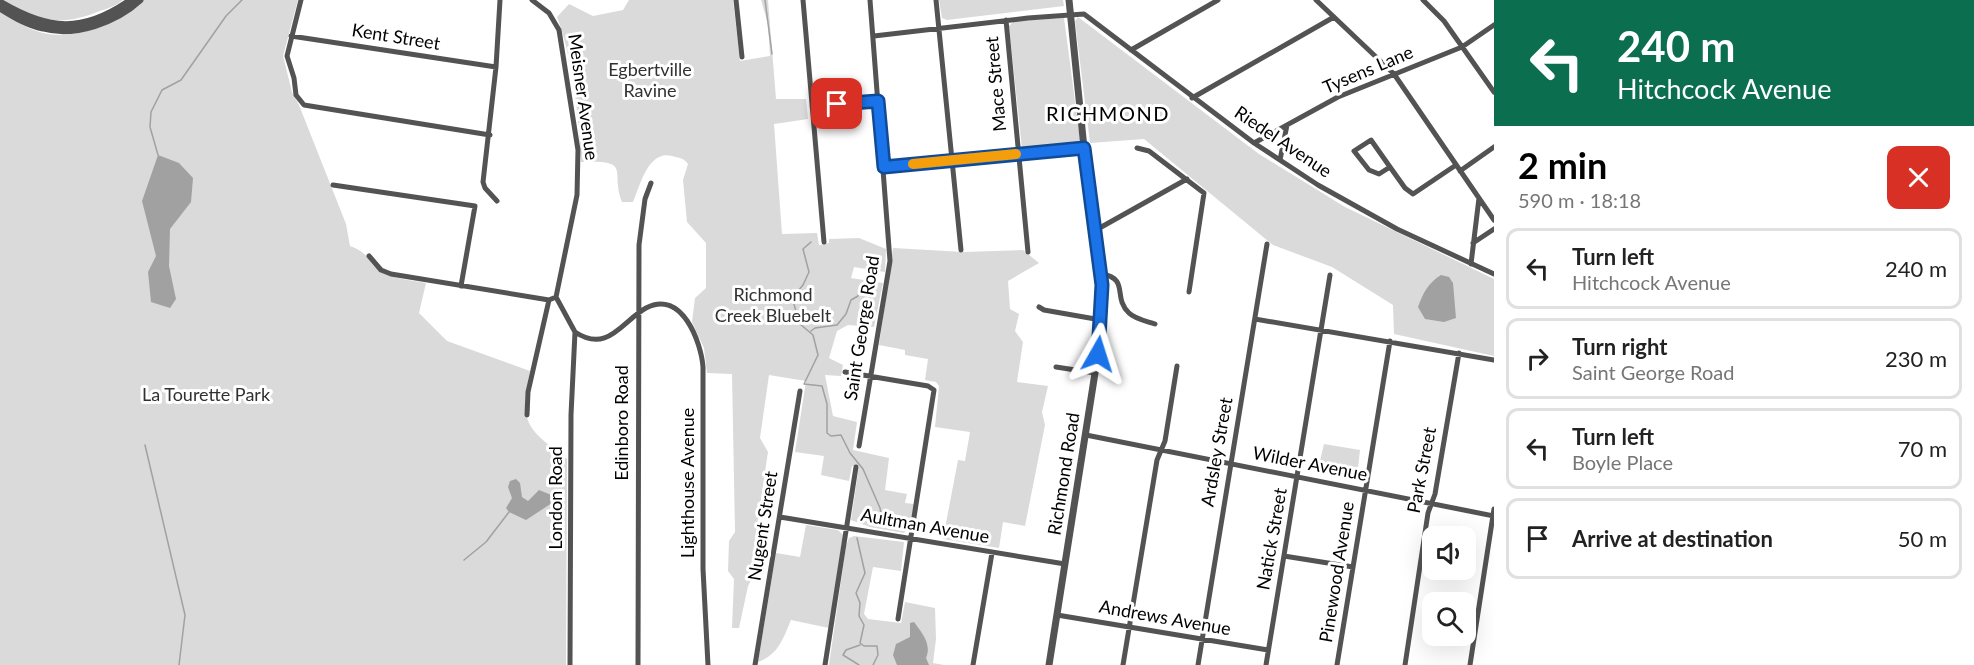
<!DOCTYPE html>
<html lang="en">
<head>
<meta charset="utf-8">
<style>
  body { margin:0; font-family:Lato,sans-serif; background:#f6f6f6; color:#222; height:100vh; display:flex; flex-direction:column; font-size:22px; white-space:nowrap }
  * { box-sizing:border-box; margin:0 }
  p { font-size:20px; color:#767676 }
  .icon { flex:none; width:33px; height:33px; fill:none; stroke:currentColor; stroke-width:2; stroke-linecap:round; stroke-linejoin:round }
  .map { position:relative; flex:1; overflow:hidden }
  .details { display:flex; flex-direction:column; background:#fff; width:480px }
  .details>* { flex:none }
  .hud { background:#0b6e4f; color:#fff; overflow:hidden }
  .controls { position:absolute; left:1422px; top:526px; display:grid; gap:12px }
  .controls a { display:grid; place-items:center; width:54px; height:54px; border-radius:12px; background:#fff; box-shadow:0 6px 24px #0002; font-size:30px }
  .pin { position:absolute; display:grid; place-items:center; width:51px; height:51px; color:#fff; margin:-26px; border-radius:12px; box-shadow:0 3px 9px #0006 }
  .me { position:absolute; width:66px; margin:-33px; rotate:6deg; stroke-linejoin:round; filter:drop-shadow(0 0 4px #0008) }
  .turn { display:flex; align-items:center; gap:21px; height:126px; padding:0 24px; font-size:27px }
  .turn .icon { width:78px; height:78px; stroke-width:2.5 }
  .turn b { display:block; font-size:42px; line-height:51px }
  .round { display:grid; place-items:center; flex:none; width:63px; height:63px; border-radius:12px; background:#f6f6f6 }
  .headline { display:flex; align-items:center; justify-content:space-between; height:102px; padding:0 24px }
  h1 { font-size:36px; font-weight:700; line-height:45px; color:#000 }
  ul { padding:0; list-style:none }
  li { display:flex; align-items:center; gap:18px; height:81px; margin:0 12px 9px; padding:0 12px; border:3px solid #e0e0e0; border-radius:12px }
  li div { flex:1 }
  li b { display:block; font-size:22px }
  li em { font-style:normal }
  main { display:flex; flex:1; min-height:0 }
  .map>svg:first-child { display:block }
</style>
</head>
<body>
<main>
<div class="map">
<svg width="1494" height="665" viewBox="0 0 1494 665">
  <rect width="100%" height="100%" fill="#fff"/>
  <path fill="#dadada" d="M4 0H123C116 6 106 9 97 12 60 27 37 21 4 0Z
    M144 0H298L283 56 292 92 299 105 346 224 350 246C370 253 365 260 379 270 391 279 411 280 426 283L419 313 447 341 530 371C519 423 526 428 567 459L566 665H0V12C14 20 27 29 43 33 79 41 117 22 144 0Z
    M629 0H733L740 61 770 56 768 24 761 0H768L776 99H806L808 119 774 124 782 234 817 233 819 245 829 243V239L859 238 886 249 885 272 854 267 851 278 883 283 874 327 848 325 837 331 829 358 843 365 841 376 825 375 833 416 857 422 853 450 889 458 885 490 907 494 905 503 914 504 910 528 904 533 870 527 851 520 859 466H852L849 481 821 475 824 456 795 452 806 381 769 375 760 438 768 452 755 539 758 568 748 586 739 628H732L734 579 728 571 729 541 735 532 732 374 707 373 704 348 692 322 695 298 706 288V243L687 222 683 180 688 164C684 158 679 158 672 156 648 150 640 186 633 202H622C610 171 633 160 581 162 579 117 573 59 557 17L569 4 593 16 623 10Z
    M939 0H1063L1064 6 947 20 942 18Z
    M1078 17 1259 154 1345 207 1494 279V356L1394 334 1393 305 1332 267 1273 245 1144 139 1090 143 1075 21Z
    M1064 18 1080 139 1078 143 1022 149 1009 26 1014 21Z
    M893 248 963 252 1023 250 1039 263 1008 281 1010 309 1019 314 1015 331 1023 342 1017 382 1048 386 1042 412 1045 425 1025 526 1003 522 999 548 943 539 958 460 965 461 970 432 935 427 939 386 936 382 925 380 928 359 905 355V350L879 345Z
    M1324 444 1360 450 1357 477 1318 469Z
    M806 525 838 530 843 535 829 628 791 620C783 639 778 655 758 662L776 553 800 557Z
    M854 536 904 542 901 571 873 567 864 614 868 619 901 623 905 602 935 608 936 639 933 663 944 665H829L846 546 849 538Z"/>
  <path fill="#a1a1a1" d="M158 155 179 163 193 178 191 202 170 229 169 266 176 299 170 308 151 302 148 272 156 256 142 201Z
    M1441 275 1449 277 1453 283 1456 318 1444 322 1425 319 1418 307C1423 293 1428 283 1441 275Z
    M516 479 520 483 522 497 528 501 539 490 554 496 552 503 526 520 509 512 506 508 512 498 508 487 510 481Z
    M914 622C922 633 932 644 926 658L929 665H897L893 655 896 644 910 637V623Z"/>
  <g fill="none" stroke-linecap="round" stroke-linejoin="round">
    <path stroke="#a1a1a1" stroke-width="1.5" d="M765 0 772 54
      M158 155 150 127 151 112 162 90 181 80 226 16 242 0
      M811 242 803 249 809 272 803 285 792 298 800 324 813 335 818 355 804 384 822 386 827 404V433L831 436 841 435 850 453 863 469 880 508 881 513 870 515 861 522
      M811 331 815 328 837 325 846 314 851 300 858 296 859 289 872 286
      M145 445 185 615 179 665
      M857 538 865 573 856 593 860 603 859 616 864 625 860 643 864 646H877L878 655 873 665
      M464 560 486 542 509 512
      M859 665 843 655 846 650 860 645"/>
    <path stroke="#535353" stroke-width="5" d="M301 0 287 56 294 78 296 95 304 105 490 135
      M736 0 742 57
      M803 0 824 242
      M936 0 961 250
      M1316 0 1394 74 1494 220
      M1423 0 1444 21 1494 92
      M1006 20 1028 252
      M291 36 496 67
      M874 36 1028 18 1084 14 1254 143 1318 185 1397 229 1494 274
      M1131 50 1218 0
      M1192 98 1334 17
      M812 106 878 101
      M1371 140 1390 167 1379 174 1369 170 1354 151Z
      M1254 143 1338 97 1462 47 1494 25
      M1137 148 1149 151 1204 193 1189 292
      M1280 160 1287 125
      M884 167 1084 148
      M1390 167 1405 188 1413 194 1456 165
      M1460 171 1494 147
      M333 185 475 206 461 286
      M497 201 485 188 483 182 496 67 500 0
      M1096 230 1187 179
      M1473 243 1494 229
      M369 256 381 270 391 274 549 300
      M1471 264 1479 198
      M1102 274C1130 279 1112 297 1129 313 1135 319 1146 321 1155 324
      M556 297 575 332
      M1039 307 1044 310 1101 320
      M1255 319 1494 360
      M575 332C608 354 622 321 646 308 682 289 701 342 703 367V569L708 665
      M1056 367 1095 373
      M845 372 928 386 934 390 898 619
      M527 415 528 392 549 300 556 297 577 195 578 150 559 30 549 13 532 0
      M1086 435 1494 516
      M859 446 890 261 870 0
      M780 517 1065 564
      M1284 556 1353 567
      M1057 615 1268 650
      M570 665 571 415 575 332
      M638 665 639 245 645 199 651 183
      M755 665 800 391
      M825 665 856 467
      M973 665 992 553
      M1123 665 1157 460 1165 441 1177 366
      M1198 665 1267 244
      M1266 665 1330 275
      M1337 665 1390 341
      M1405 665 1428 513 1435 494 1459 353
      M1470 665 1494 509"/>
    <path stroke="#535353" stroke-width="7" d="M0 2C48 31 83 34 131 0
      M0 8C13 16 27 25 43 28 75 37 116 22 140 0
      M1049 665 1095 373 1102 313V274L1084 148 1069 0"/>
  </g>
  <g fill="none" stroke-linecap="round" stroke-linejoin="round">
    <g stroke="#114b97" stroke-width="15">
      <path id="route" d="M837 104 878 101 884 167 1084 148 1102 285 1098 354"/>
    </g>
    <use href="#route" stroke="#1a73e8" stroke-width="10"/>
    <path stroke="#f59e0b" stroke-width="10" d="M913 164 1016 154"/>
  </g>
  <g text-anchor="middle" stroke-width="6" stroke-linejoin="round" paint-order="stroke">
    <g font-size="18" fill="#000" stroke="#fff">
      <text transform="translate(396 37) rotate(9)" y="6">Kent Street</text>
      <text transform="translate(1368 70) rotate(-23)" y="6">Tysens Lane</text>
      <text transform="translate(996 84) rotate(-95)" y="6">Mace Street</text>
      <text transform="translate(583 97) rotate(82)" y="6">Meisner Avenue</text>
      <text transform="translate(1283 142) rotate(34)" y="6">Riedel Avenue</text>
      <text transform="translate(862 328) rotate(-81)" y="6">Saint George Road</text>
      <text transform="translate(622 423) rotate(-90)" y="6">Edinboro Road</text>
      <text transform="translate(1217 452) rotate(-80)" y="6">Ardsley Street</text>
      <text transform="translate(1310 464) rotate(11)" y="6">Wilder Avenue</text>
      <text transform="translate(1422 470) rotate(-79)" y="6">Park Street</text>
      <text transform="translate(1064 474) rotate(-81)" y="6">Richmond Road</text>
      <text transform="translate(688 483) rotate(-90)" y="6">Lighthouse Avenue</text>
      <text transform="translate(556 498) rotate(-90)" y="6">London Road</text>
      <text transform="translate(763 526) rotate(-81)" y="6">Nugent Street</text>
      <text transform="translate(925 526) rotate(10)" y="6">Aultman Avenue</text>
      <text transform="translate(1272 539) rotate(-80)" y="6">Natick Street</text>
      <text transform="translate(1337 572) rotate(-81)" y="6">Pinewood Avenue</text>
      <text transform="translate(1165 618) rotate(10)" y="6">Andrews Avenue</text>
    </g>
    <g font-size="18" fill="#313131" stroke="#fff">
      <text x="650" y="76">Egbertville<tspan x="650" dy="21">Ravine</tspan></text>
      <text x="773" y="301">Richmond<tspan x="773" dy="21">Creek Bluebelt</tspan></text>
      <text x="206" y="401">La Tourette Park</text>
    </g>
    <g font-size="20" letter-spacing="1.5" fill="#000" stroke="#fff">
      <text x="1108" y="121">RICHMOND</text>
    </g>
  </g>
</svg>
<div class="controls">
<a><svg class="icon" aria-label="sound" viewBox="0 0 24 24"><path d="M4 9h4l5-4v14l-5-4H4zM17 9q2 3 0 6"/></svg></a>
<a><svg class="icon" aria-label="search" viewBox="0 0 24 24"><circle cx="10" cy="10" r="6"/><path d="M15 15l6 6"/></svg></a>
</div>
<div class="pin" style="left:837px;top:104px;background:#d93025"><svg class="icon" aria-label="arrive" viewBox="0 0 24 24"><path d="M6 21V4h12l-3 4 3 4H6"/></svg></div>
<svg class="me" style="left:1098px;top:354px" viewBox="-20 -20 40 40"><path d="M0-17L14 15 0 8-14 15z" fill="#1a73e8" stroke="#fff" stroke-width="4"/></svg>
</div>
<section class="details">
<div class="hud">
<div class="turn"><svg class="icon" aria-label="left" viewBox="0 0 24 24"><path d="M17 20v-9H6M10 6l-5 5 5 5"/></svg><div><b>240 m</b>Hitchcock Avenue</div></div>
</div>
<div class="headline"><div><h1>2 min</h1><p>590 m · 18:18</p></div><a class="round" style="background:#d93025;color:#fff"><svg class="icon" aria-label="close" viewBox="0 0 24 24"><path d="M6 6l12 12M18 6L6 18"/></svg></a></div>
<ul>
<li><svg class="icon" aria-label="left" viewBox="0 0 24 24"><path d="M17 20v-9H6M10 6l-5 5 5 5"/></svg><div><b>Turn left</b><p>Hitchcock Avenue</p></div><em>240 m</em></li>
<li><svg class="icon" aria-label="right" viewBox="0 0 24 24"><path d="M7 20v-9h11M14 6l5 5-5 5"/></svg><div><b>Turn right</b><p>Saint George Road</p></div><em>230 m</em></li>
<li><svg class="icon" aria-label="left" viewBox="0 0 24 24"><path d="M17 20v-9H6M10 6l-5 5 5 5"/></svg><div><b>Turn left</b><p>Boyle Place</p></div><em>70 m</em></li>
<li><svg class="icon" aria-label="arrive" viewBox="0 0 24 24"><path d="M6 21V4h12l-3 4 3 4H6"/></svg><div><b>Arrive at destination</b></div><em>50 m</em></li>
</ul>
</section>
</main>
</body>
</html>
